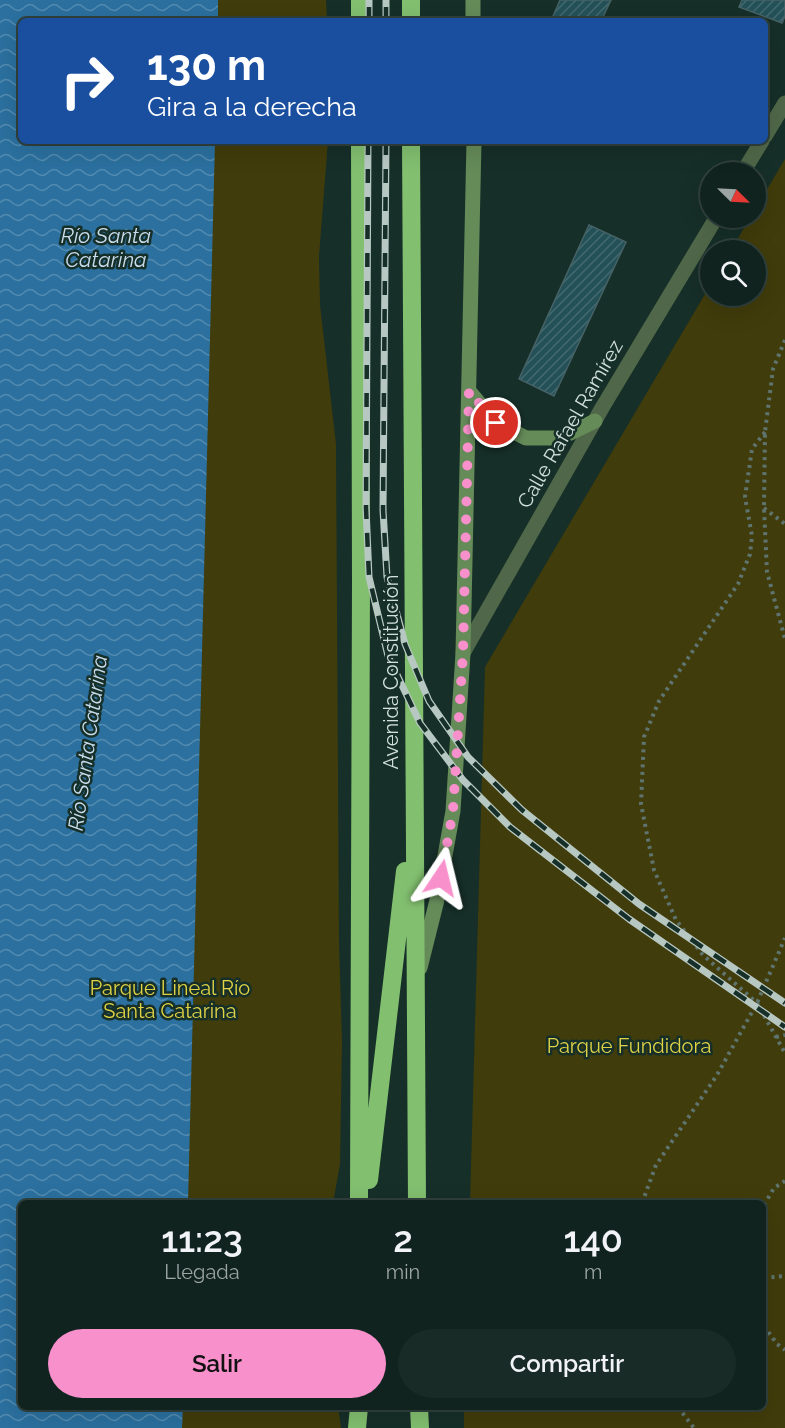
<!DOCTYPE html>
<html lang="es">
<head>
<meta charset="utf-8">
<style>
  body { margin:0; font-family:Raleway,sans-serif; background:#192b27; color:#f1f3f6; height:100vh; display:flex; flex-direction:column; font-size:22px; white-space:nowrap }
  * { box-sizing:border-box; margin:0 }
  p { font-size:20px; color:#9ca4a4 }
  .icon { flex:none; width:33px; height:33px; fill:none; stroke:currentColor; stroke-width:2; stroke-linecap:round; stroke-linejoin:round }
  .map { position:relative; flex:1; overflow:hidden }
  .drawer { position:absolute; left:18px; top:1200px; width:748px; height:210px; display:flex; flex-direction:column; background:#10231e; border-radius:9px; box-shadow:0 6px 24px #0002,0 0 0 2px #30403c }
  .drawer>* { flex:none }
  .guide { position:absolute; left:18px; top:18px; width:750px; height:126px; border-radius:9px; box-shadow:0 6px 24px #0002,0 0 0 2px #30403c; background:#1a4fa0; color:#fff; overflow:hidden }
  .needle { width:39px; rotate:114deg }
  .tools { position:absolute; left:700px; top:162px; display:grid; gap:12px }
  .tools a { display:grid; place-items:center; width:66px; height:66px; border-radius:50%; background:#10231e; box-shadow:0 6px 24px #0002,0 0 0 2px #30403c; font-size:30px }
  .pin { position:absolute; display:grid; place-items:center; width:51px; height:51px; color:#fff; margin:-26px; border:3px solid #fff; border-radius:50%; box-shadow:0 2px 6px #0007 }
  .me { position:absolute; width:66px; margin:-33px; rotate:10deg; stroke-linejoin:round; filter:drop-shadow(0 0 4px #0008) }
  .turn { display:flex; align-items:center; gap:21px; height:126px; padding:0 30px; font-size:27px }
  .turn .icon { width:78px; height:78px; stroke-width:2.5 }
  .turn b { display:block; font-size:42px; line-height:51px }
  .eta { display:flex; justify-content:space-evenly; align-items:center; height:102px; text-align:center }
  .eta b { font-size:36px; font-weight:600; line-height:42px }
  .action { display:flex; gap:12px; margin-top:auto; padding:12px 30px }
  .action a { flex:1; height:69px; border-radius:36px; background:#f890cc; color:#111; font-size:24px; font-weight:600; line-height:69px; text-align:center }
  .action a+a { background:#192b27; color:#f1f3f6 }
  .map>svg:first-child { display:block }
</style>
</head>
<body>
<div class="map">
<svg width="785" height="1428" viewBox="0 0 785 1428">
  <defs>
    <pattern id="water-waves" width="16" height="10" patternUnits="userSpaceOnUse" patternTransform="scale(1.5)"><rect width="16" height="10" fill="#2b709f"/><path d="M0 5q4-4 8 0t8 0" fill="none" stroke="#538bb0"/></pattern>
    <pattern id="building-hatch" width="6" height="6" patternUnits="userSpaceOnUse" patternTransform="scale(1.5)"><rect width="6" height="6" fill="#245158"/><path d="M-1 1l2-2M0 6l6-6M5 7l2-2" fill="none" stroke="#436a6f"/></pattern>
  </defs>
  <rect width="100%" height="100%" fill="#162f28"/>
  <path fill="#413c0b" d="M0 0H326L327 21H21V141H328L319 256 320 305 336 444 339 943 342 1041 340 1164 333 1203H21V1407H338L341 1428H0Z
    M785 159V1428H464V1407H764V1203H470L485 667 711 284V296H756V250H731L750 218H756V208Z"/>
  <path fill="url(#water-waves)" d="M0 0H218V21H21V141H215L188 1203H21V1407H183L182 1428H0Z"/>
  <path fill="url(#building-hatch)" stroke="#466266" stroke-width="1.5" d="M560 0H611L601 21H551Z
    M742 0H785V16L782 23 739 7Z
    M589 225 626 242 554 396 519 379Z"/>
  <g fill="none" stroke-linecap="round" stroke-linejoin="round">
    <path stroke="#5f746e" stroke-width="4" stroke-dasharray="3 4.5" stroke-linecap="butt" d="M785 340 773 369 765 432 764 508 767 572 785 639
      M765 432 752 449 745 497 752 536 750 554 738 584 659 701 644 737 641 804 654 870 676 920 703 955 757 1003 785 1053
      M764 508 785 524
      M776 1037 785 1035
      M642 1203 656 1165 717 1075 757 1003 785 938
      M764 1205 774 1188 785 1181
      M764 1278 785 1276
      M764 1326 777 1344 785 1350
      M678 1407 694 1428"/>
    <path stroke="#506849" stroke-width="15" d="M765 136 785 103
      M743 172 762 141
      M463 653 602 408 716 218"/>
    <path stroke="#658b59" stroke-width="15" d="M473 0V21
      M469 391 496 423 526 438H560L595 421
      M420 968 437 900 453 811 463 653 474 141"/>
    <path stroke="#82bf6f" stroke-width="18" d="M360 0V21
      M411 0V21
      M411 141 417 1203
      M369 1180 405 871
      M359 1203 361 581 360 141
      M419 1407 420 1428
      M357 1428 359 1407"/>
    <g stroke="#b7c8c2" stroke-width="7">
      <path id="rail" d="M369 21V0
        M386 21V0
        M368 141 366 508 369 577 388 656 420 723 463 780 510 827 629 919 785 1027
        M386 141 383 510 387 577 405 644 429 701 468 757 522 810 639 904 785 1003"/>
    </g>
    <use href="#rail" stroke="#162f28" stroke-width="4.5" stroke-dasharray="14" stroke-linecap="butt"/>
  </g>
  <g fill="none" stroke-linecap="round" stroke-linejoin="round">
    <path stroke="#f890cc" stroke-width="10" stroke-dasharray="0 18" d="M441 878 453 811 463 653 469 391 496 423"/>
  </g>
  <g text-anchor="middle" stroke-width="5" stroke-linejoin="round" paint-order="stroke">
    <g font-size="20" fill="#d2e1dc" stroke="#162f28">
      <text transform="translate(570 424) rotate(-60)" y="7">Calle Rafael Ramírez</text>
      <text transform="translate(391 672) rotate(-90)" y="7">Avenida Constitución</text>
    </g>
    <g font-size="20" fill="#e0d346" stroke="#162f28">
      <text x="170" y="995">Parque Lineal Río<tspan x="170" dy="23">Santa Catarina</tspan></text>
      <text x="629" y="1053">Parque Fundidora</text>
    </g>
    <g font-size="21" font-style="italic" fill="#c8dcec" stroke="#162f28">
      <text x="106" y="243">Río Santa<tspan x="106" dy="24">Catarina</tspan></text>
      <text transform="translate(88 743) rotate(-82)" y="7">Río Santa Catarina</text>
    </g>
  </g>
</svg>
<div class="tools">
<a><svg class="needle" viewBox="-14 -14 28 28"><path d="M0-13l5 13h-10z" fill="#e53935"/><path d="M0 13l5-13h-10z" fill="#9ca4a4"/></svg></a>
<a><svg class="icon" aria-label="search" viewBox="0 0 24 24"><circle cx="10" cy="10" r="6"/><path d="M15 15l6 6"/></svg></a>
</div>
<div class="pin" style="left:496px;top:423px;background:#d93025"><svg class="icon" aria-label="arrive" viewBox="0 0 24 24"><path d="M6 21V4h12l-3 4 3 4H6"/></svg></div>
<svg class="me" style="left:441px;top:878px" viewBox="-20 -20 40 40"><path d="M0-17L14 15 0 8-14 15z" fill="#f890cc" stroke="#fff" stroke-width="4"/></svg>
<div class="guide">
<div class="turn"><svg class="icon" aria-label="right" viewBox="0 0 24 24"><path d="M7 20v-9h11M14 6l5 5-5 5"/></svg><div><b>130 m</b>Gira a la derecha</div></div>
</div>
<section class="drawer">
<div class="eta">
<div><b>11:23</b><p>Llegada</p></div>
<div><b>2</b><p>min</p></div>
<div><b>140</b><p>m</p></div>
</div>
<div class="action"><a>Salir</a><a>Compartir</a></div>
</section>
</div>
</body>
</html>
